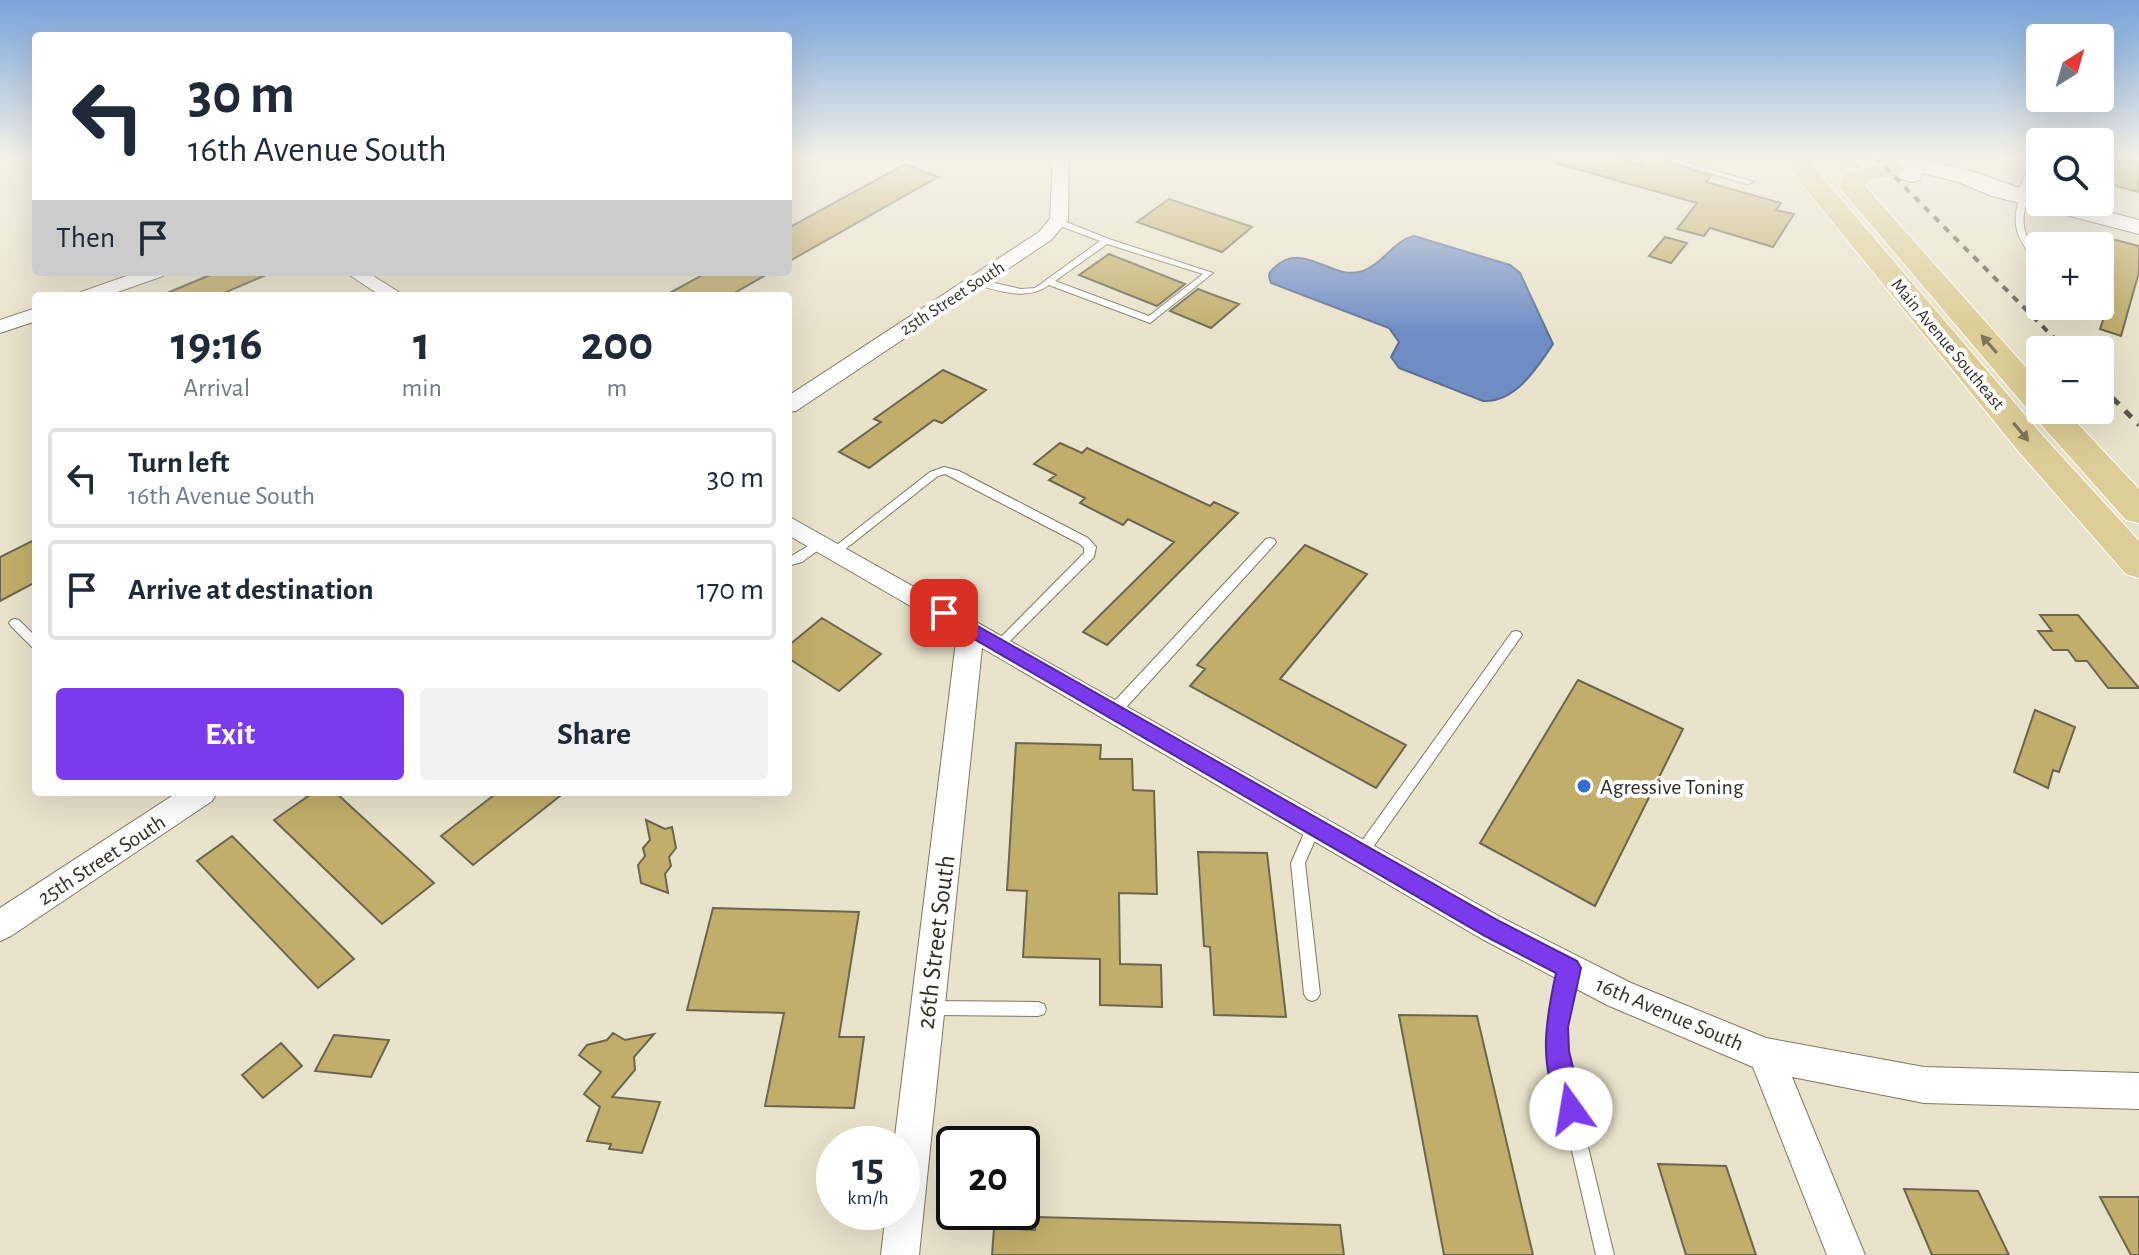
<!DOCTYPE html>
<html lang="en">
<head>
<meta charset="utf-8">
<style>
  body { margin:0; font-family:"Alegreya Sans",sans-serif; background:#f2f2f3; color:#1f2937; height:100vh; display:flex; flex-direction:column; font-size:30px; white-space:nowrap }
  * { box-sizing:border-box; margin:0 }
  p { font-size:26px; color:#747a83 }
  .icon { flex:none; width:44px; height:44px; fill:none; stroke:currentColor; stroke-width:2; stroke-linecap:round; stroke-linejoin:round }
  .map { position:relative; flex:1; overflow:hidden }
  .sheet { position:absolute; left:32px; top:292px; width:760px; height:504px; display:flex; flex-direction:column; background:#fff; border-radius:8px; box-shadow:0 8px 32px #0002 }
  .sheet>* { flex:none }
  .guide { position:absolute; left:32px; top:32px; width:760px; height:244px; border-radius:8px; box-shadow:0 8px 32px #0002; background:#fff; color:#1f2937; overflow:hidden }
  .needle { width:52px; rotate:37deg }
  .tools { position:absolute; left:2026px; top:24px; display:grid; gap:16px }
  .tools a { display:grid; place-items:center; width:88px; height:88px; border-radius:8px; background:#fff; box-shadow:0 8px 32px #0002; font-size:40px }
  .speed { position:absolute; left:816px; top:1126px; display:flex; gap:16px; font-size:40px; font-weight:700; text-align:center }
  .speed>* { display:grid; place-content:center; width:104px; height:104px; border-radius:50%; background:#fff; box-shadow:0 8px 32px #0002; line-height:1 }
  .speed small { font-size:20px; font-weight:400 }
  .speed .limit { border:4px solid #111; border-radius:12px; background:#fff; color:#111 }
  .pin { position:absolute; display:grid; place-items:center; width:68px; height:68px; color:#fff; margin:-34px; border-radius:16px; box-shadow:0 4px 12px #0006 }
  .me { position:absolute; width:88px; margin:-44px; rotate:347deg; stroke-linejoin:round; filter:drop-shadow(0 0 6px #0008) }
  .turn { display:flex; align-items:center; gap:28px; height:168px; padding:0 24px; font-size:36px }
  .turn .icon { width:104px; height:104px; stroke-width:2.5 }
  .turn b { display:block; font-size:56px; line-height:68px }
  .then { display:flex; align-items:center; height:76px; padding:0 24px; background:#0003; gap:16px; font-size:30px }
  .eta { display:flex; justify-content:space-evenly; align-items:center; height:136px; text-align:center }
  .eta b { font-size:48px; font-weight:600; line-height:56px }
  .cta { display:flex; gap:16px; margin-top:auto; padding:16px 24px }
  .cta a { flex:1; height:92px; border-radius:8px; background:#7c3aed; color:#fff; font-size:32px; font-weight:600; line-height:92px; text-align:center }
  .cta a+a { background:#f2f2f3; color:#1f2937 }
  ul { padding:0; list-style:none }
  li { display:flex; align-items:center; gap:24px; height:100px; margin:0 16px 12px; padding:0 8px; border:4px solid #e0e1e3; border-radius:8px }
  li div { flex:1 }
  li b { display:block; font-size:30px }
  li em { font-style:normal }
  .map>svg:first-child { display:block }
</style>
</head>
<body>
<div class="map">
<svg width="2139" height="1255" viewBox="0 0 2139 1255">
  <rect width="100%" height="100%" fill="#e9e3cb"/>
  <path fill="#6e8dc5" stroke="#5c7095" stroke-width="2" d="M1414 236 1510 265 1520 273 1553 344C1537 368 1515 403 1483 401L1399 368 1391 357 1399 342 1389 328 1271 283C1268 275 1268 273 1275 267 1305 240 1332 282 1363 271 1383 264 1393 241 1414 236Z"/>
  <path fill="#c1ae6a" stroke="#6c6651" stroke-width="2" d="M1556 157H1613L1641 165 1642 157H1653L1711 176 1706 182 1781 203 1776 210 1794 214 1773 247 1710 228 1704 236 1677 229 1697 203 1555 163Z
    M2100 157 2139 161V192L2100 182Z
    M905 164 938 177 788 262V228Z
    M1169 199 1252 227 1222 252 1137 222Z
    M1665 237 1687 243 1671 263 1649 256Z
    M2104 237 2139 246V272L2121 336 2100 329 2104 317 2100 316V249Z
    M1109 254 1185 284 1157 306 1079 275Z
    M217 272H273L217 296H160Z
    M708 272H771L729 296H664Z
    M1198 289 1211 294 1239 304 1211 328 1170 311Z
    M943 370 986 390 942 423 934 420 869 468 839 452 881 422 874 419Z
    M1060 443 1082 453 1087 448 1210 506 1214 502 1238 513 1107 645 1083 632 1174 542 1128 519 1123 525 1080 503 1085 498 1049 480 1056 475 1034 464Z
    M36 539V582L0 601V557Z
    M1305 545 1367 574 1280 679 1406 745 1376 788 1190 686 1205 669 1197 665Z
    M2040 615H2078L2139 688H2108L2087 661H2076L2068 650H2053L2038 631H2052Z
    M822 618 881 654 839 691 788 658V646Z
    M1578 680 1683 729 1595 906 1480 843Z
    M2035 710 2075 727 2059 772 2053 770 2048 788 2014 772Z
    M1016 743 1101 745 1100 759H1132L1133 790 1154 791 1157 894 1119 893 1120 964 1161 965 1162 1007 1100 1005V959L1023 957 1027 891 1007 890Z
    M314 792H335L434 883 382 924 274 820Z
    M498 792H565L473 865 441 836Z
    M646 820 665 829 672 827 676 848 669 857 671 866 665 874 668 893 641 883 638 865 645 856 643 848 650 840Z
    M232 836 354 959 318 988 197 861Z
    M1198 852 1267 853 1286 1017 1214 1015 1210 947 1204 946Z
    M713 908 859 912 839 1037H864L854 1108 765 1106 784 1013 687 1010Z
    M1399 1015 1477 1016 1533 1255H1444Z
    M613 1033 625 1040 654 1034 634 1057 635 1070 612 1097 660 1102 642 1153 609 1149 611 1144 587 1141 600 1107 584 1094 601 1072 579 1055 587 1045 607 1040Z
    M334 1035 389 1040 371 1077 315 1071Z
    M281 1043 302 1066 263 1098 242 1075Z
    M1658 1164 1726 1166 1756 1255H1686Z
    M1904 1189 1978 1191 2009 1255H1932Z
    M2100 1197H2139V1255H2131Z
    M1036 1217 1340 1225 1344 1255H992L994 1228 1035 1230Z"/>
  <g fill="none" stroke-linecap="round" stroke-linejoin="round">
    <g stroke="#7e7863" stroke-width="2">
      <path id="lane" d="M1656 157H1668L1754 182 1747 184Z
        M2021 196 2028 198C2021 217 2022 231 2033 248 2038 255 2040 257 2040 266L2037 265C2020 241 2008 226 2021 196Z
        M1055 220H1061L1109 239 1213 273 1150 323 1049 285C1026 302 998 290 973 284L972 282 976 279 1021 289 1035 288 1100 241 1055 224ZM1107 244 1203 274 1149 316 1055 281Z
        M944 467 959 471 1088 538 1096 547 1094 557 1003 648H995L993 645 1084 553V548L1080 544 945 474 938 476 839 554H831L829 551 930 472Z
        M1270 538 1274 539 1276 542 1274 545 1119 715H1109L1108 711 1109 707 1266 539Z
        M820 539 826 543 824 546 802 562 788 566V558Z
        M15 619 19 620 36 637V649L32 647 11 626 9 623 11 620Z
        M1516 631 1520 632 1522 635 1520 638 1366 857 1361 859 1356 857 1354 853 1356 849 1512 632Z
        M1314 820 1319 822 1321 826 1305 863 1320 994 1317 999 1312 1001 1307 999 1304 994 1291 863 1309 822Z
        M1569 961 1574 963 1577 968 1566 1010 1565 1051 1614 1255H1596L1549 1051 1550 1010 1561 968 1564 963Z
        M931 1001 1038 1002 1044 1004 1046 1009 1044 1014 1038 1016 931 1015 925 1013 923 1008 925 1003Z"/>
    </g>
    <g stroke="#7e7863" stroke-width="2">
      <path id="street" d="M1053 157H1069L1068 220 1051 240 796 411 788 412V396L1039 232 1050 219Z
        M2033 157H2040V179L2030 202H2018L2015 198Z
        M138 272H165L163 276 106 296H78L81 292Z
        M345 272H367L405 296H381Z
        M36 308V321L0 333V320Z
        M788 516 1504 919 1631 983 1766 1038 1924 1067 2139 1073V1109L1924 1103 1792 1077 1865 1255H1827L1753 1067 1607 1005 1482 939 982 648 919 1255H881L886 1212H902V1144H894L957 633 788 535Z
        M178 792H217L212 801 11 936 0 941V908Z"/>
    </g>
    <g stroke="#7e7863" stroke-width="2">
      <path id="secondary" d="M1837 157H1915L1974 172 2040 195V202H2070L2139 220V234L1992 196 1958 182 1922 173 1920 180 1912 182 1840 162Z"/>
    </g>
    <g stroke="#fff" stroke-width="2">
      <path id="primary" d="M1780 157H1805L2043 436 2139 541V578L2126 574 2019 452Z
        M1891 162 1900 165 1904 170 1900 175 1870 180 1865 186 2040 383V410H2065L2139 489V523L2126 520 2028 410 1839 187 1846 172Z"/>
    </g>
    <use href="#lane" fill="#fff" fill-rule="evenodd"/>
    <use href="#street" fill="#fff" fill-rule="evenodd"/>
    <use href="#secondary" fill="#fff" fill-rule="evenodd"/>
    <use href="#primary" fill="#dccd96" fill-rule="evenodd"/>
    <path stroke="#5b574b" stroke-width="4" stroke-dasharray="7 7" stroke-linecap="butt" d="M1875 157 2066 350"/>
    <path stroke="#5b574b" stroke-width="5" stroke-dasharray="9 9" stroke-linecap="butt" d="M2100 385 2139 425"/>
  </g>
  <defs><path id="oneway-solid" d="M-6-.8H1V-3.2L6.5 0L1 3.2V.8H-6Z" transform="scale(2)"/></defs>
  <g fill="#7e7658">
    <use href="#oneway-solid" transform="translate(1989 344) rotate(-131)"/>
    <use href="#oneway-solid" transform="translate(2021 432) rotate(50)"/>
  </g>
  <linearGradient id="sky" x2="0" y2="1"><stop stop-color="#77a4da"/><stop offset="0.47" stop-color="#f5f2e8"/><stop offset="1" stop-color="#f5f2e8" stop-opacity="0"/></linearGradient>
  <rect width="2139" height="333" fill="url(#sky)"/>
  <path fill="#7c3aed" stroke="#51269a" stroke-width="2" d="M944 607 1501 922 1577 961 1581 968 1568 1027 1569 1051 1583 1109 1579 1118 1571 1122 1562 1118C1539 1064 1544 1028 1556 973L1485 936 938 618 935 613 938 609Z"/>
  <circle fill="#316cda" stroke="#fff" stroke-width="3" cx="1584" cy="786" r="8"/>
  <g text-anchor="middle" stroke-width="8" stroke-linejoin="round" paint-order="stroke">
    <g font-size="18" fill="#312e25" stroke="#fff">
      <text transform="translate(952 298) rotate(-33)" y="6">25th Street South</text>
      <text transform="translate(1948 344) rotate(50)" y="6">Main Avenue Southeast</text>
    </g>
    <g font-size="22" fill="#312e25" stroke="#fff" text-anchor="start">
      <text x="1600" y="794">Agressive Toning</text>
    </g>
    <g font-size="22" fill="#312e25" stroke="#fff">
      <text transform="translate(101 859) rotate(-33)" y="8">25th Street South</text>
      <text transform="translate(1670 1013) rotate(23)" y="8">16th Avenue South</text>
    </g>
    <g font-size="26" fill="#312e25" stroke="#fff">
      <text transform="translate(935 942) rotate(-83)" y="9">26th Street South</text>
    </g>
  </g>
</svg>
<div class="tools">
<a><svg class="needle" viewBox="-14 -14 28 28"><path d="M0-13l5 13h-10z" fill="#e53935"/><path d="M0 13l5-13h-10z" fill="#747a83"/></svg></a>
<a><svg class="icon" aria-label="search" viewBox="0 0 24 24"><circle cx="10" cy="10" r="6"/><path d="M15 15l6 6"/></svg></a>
<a>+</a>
<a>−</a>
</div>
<div class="speed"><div>15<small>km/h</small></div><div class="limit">20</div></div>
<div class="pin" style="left:944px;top:613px;background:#d93025"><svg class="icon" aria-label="arrive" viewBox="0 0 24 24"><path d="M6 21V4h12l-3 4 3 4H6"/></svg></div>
<svg class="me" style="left:1571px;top:1109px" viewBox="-20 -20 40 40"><circle r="19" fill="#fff"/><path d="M0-13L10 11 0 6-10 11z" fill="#7c3aed"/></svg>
<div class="guide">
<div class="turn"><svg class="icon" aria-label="left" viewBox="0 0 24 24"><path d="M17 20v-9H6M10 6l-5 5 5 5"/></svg><div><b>30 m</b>16th Avenue South</div></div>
<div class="then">Then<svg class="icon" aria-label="arrive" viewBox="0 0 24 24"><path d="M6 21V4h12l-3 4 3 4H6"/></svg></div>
</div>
<section class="sheet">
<div class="eta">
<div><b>19:16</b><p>Arrival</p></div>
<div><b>1</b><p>min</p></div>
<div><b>200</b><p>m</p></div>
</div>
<ul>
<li><svg class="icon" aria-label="left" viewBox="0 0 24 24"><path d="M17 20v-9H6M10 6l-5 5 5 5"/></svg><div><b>Turn left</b><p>16th Avenue South</p></div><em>30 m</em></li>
<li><svg class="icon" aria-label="arrive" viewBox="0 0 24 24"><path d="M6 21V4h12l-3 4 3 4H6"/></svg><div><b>Arrive at destination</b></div><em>170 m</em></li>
</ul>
<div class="cta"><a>Exit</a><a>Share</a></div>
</section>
</div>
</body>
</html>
